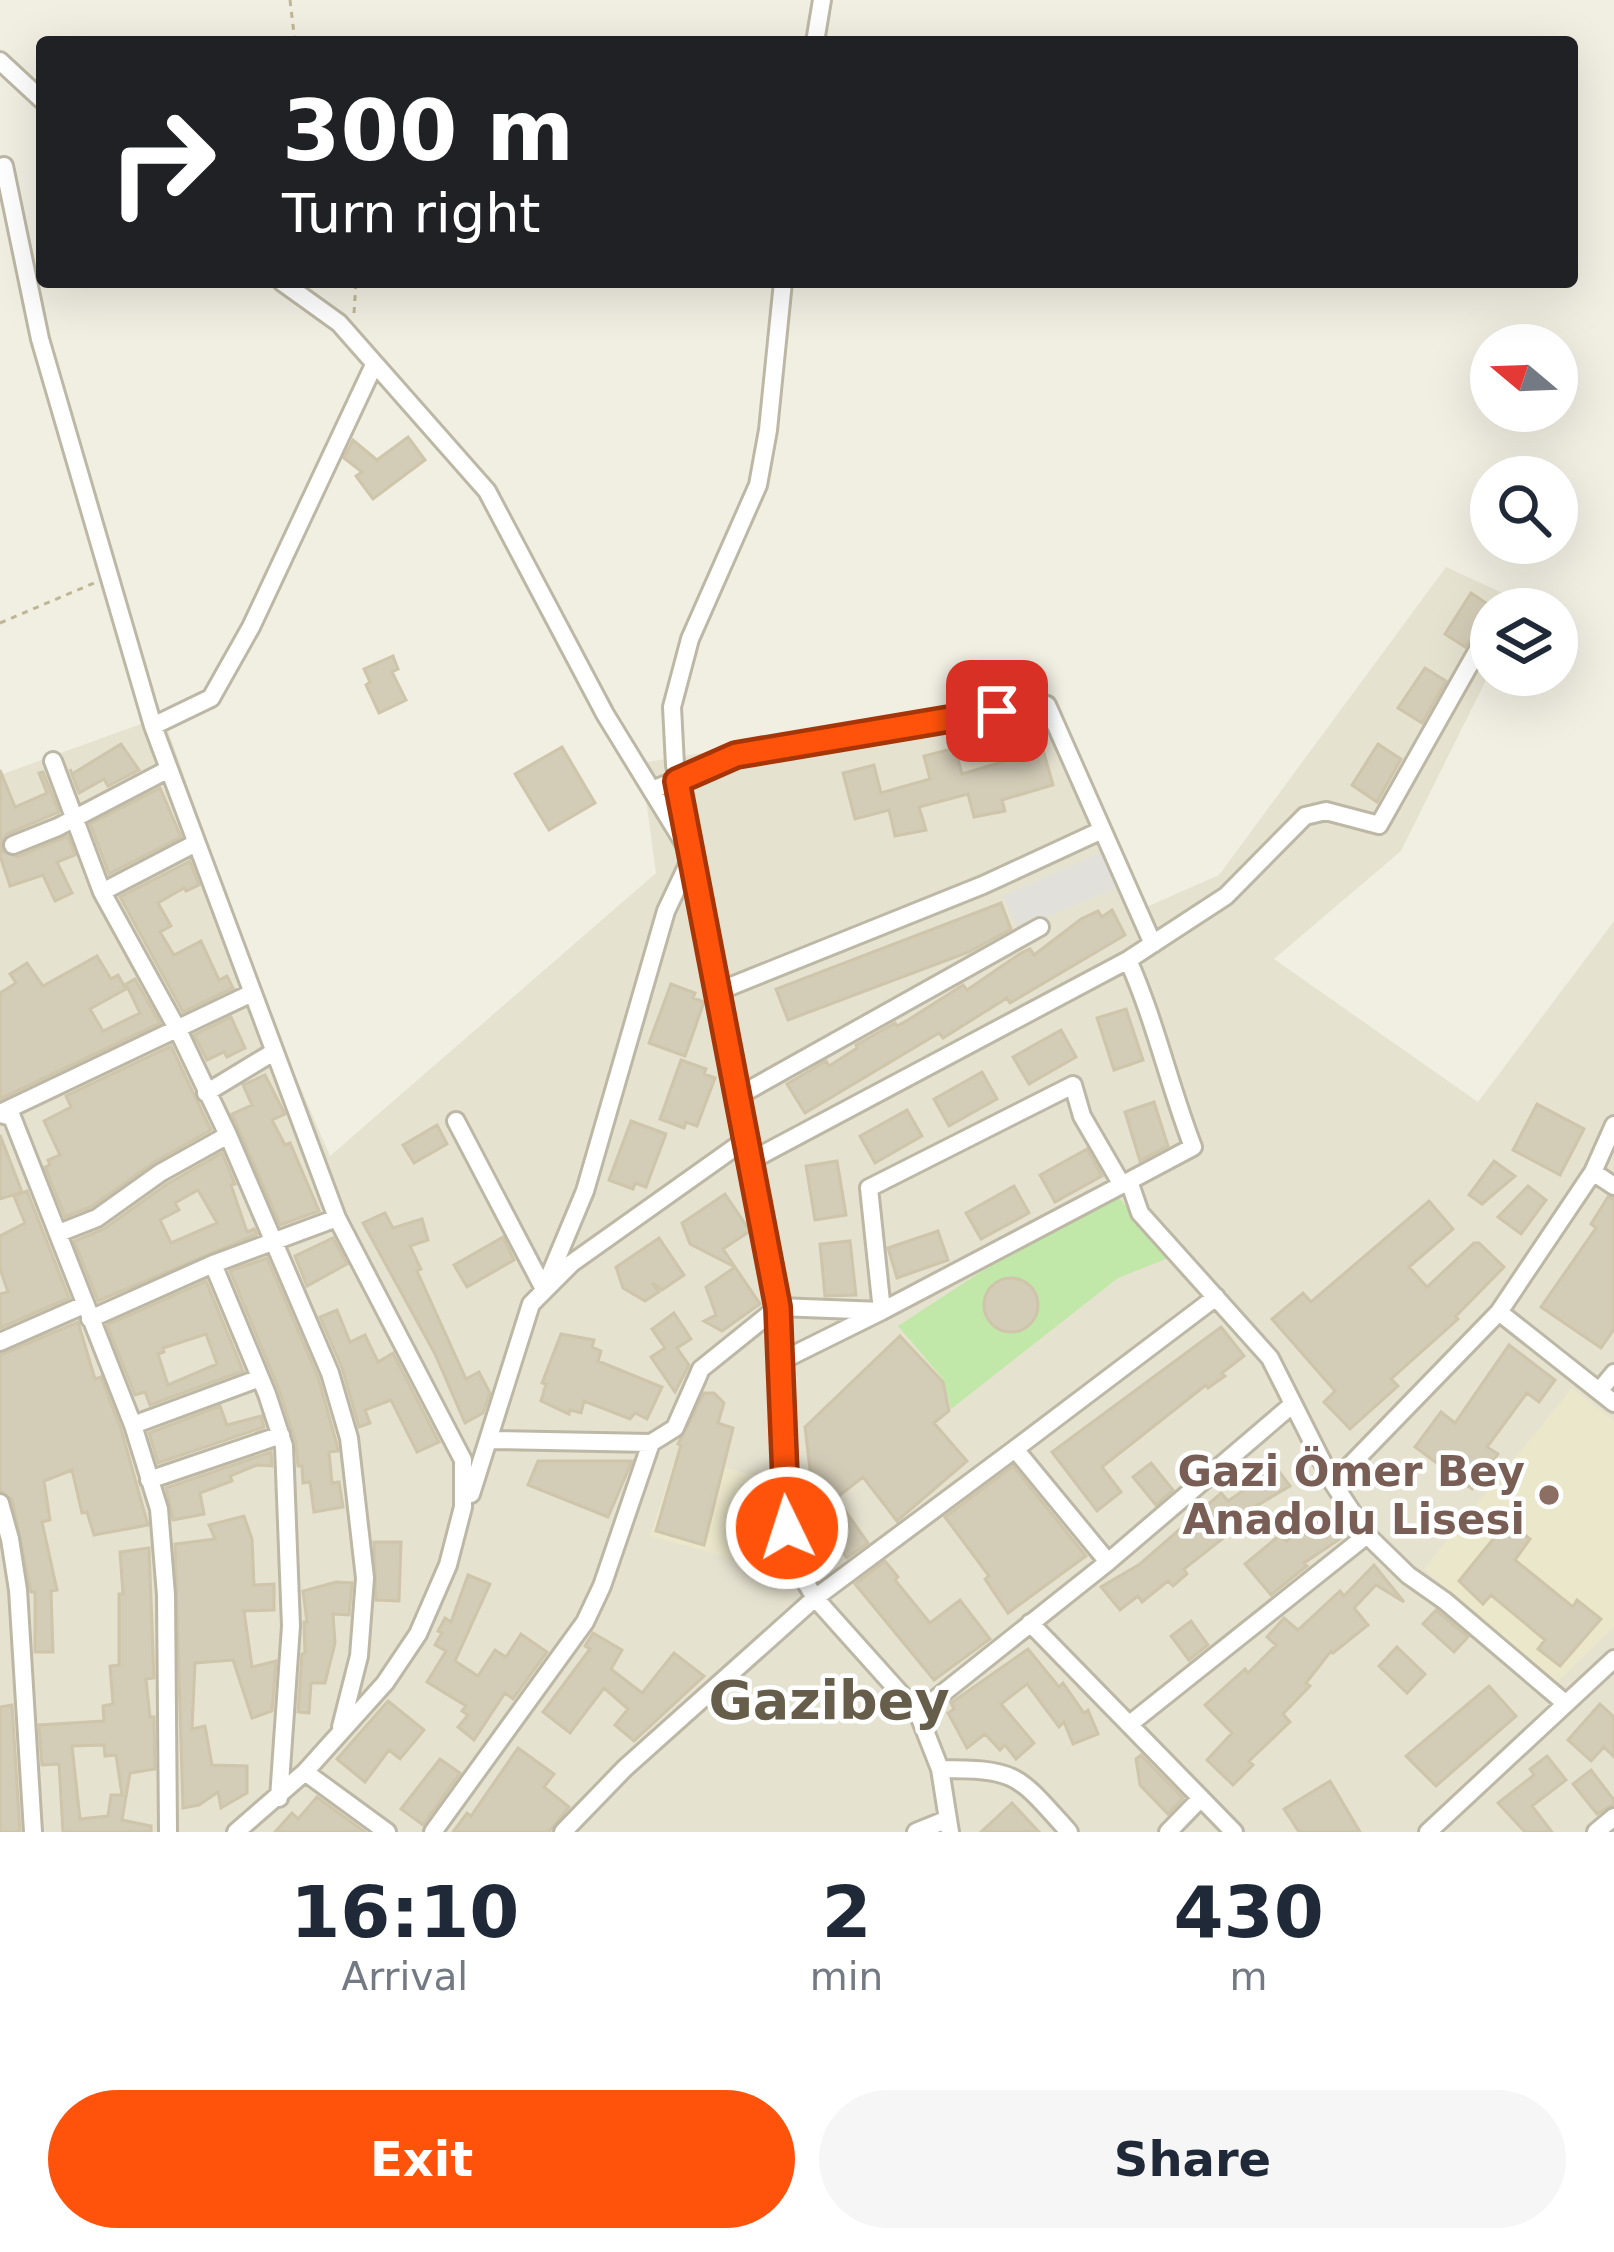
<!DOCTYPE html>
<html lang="en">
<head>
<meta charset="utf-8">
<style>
  body { margin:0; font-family:"DejaVu Sans",sans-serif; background:#f6f6f7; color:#1f2937; height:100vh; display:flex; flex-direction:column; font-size:45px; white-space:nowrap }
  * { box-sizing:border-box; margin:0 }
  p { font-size:39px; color:#747a83 }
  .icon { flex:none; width:66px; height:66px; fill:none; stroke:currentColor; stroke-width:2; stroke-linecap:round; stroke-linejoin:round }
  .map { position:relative; height:1832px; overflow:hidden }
  .details { display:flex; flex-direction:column; background:#fff; flex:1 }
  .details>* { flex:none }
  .top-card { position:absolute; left:36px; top:36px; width:1542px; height:252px; border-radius:12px; box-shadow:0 12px 48px #0002; background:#202124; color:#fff; overflow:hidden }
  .needle { width:78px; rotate:289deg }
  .controls { position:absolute; left:1470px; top:324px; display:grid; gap:24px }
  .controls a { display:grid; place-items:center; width:108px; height:108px; border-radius:50%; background:#fff; box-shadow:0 12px 48px #0002; font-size:60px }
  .pin { position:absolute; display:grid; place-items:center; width:102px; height:102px; color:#fff; margin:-51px; border-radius:24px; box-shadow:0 6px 18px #0006 }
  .me { position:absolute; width:132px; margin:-66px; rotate:356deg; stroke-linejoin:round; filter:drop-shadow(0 0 9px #0008) }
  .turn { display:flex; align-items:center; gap:42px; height:252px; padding:0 48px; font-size:54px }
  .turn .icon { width:156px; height:156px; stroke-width:2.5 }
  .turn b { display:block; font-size:84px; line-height:102px }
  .eta { display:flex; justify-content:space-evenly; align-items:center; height:204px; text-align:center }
  .eta b { font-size:72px; font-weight:700; line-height:84px }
  .action { display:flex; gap:24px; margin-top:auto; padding:24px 48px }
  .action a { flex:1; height:138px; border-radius:72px; background:#ff530c; color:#fff; font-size:48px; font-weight:700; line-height:138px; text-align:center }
  .action a+a { background:#f6f6f7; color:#1f2937 }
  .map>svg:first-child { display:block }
</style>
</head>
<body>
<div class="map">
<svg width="1614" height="1832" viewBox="0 0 1614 1832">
  <rect width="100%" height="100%" fill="#f1efe2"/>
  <path fill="#e6e2d0" d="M1446 567 1524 603 1521 609H1491V670L1401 851 1274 959 1478 1102 1614 921V1832H0V775L163 716 261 996 330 1156 656 873 641 763 1052 695 1142 909 1219 875Z"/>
  <path fill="#ebe7cb" d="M1572 1388 1614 1421V1627L1556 1683 1424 1569Z
    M676 1456 770 1479V1522L735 1559 650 1536Z"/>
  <path fill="#c2e8a9" d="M1119 1198 1171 1257 1118 1278 951 1409 943 1379 898 1326 999 1260Z"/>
  <path fill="#e1e0db" d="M1100 853 1117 887 1019 929 1003 896Z"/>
  <path fill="#d3ccb7" stroke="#cec5aa" stroke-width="3" fill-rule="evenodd" d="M408 437 425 460 373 499 356 476 362 472 344 458 353 440 377 460Z
    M1471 593 1495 609H1491L1485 626 1477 629 1465 647 1445 634Z
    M393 656 398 669 392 672 406 700 379 713 366 685 370 682 364 669Z
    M1425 668 1446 681 1422 723 1398 708Z
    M1040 739 1053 785 1002 800 1005 811 974 817 968 794 919 807 926 830 895 836 889 810 855 819 843 773 874 765 881 793 930 779 924 756 955 748 962 774 1012 759 1009 748Z
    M121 744 139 770 108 786 104 779 79 793 70 769 72 774Z
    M1378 744 1401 759 1377 802 1352 785Z
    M562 747 595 803 549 830 515 774Z
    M0 770 15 807 47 793 39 773 43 772 59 812 7 834 1 842 2 851 17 857 68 836 75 855 57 862 72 893 55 901 43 875 10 886 0 856Z
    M160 788 181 837 109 874 90 824Z
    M190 861 199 885 186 891 184 888 158 903 171 926 160 932 174 955 201 941 219 980 227 976 233 988 183 1012 120 897Z
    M1001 903 1011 929 969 952 788 1020 776 989Z
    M1112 910 1125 935 1010 1003 1007 998 943 1038 939 1033 805 1113 787 1084 826 1061 829 1066 857 1048 856 1045 895 1023 897 1026 908 1020 963 985 967 990 1021 953 1030 949 1034 955 1081 919 1098 911 1102 917Z
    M97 956 111 979 118 975 126 989 90 1009 103 1031 140 1013 126 984 135 979 160 1023 0 1099V993L16 983 10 974 27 963 43 986Z
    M671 984 695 993 693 998 704 1002 685 1056 649 1043Z
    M1126 1009 1143 1060 1114 1070 1097 1018Z
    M231 1017 245 1048 227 1057 224 1052 207 1060 194 1035Z
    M1061 1030 1076 1057 1029 1084 1013 1057Z
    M171 1046 211 1130 153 1163 91 1207 65 1217 45 1167 50 1165 48 1160 60 1155 44 1121 71 1107 66 1096Z
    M681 1060 706 1069 704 1074 715 1078 697 1126 686 1122 684 1128 660 1119Z
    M982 1072 997 1099 949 1126 934 1099Z
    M265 1075 285 1114 272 1120 285 1145 290 1143 319 1211 280 1225 232 1114 252 1105 243 1085Z
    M1154 1102 1168 1146 1140 1161 1125 1112Z
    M1537 1104 1584 1129 1560 1175 1513 1150Z
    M907 1110 922 1136 875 1163 860 1136Z
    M631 1121 666 1134 646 1187 635 1183 633 1189 609 1180Z
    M437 1125 447 1144 414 1163 403 1145Z
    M0 1135 22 1192 0 1199Z
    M1087 1149 1102 1176 1055 1202 1040 1175Z
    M222 1153 235 1184 231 1185 247 1232 254 1229 257 1234 98 1301 74 1241 104 1229 167 1184ZM198 1190 217 1223 171 1243 160 1220 179 1210 175 1203Z
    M837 1161 846 1215 815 1220 806 1166Z
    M1494 1161 1515 1176 1482 1204 1469 1195Z
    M1014 1186 1029 1213 981 1239 966 1213Z
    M1528 1186 1546 1200 1521 1234 1498 1217Z
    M27 1191 69 1298 0 1328V1294L8 1292 0 1269V1236L25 1223 14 1196Z
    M725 1194 750 1231 723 1249 735 1267 690 1244 682 1223Z
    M1608 1197 1614 1199V1329L1601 1348 1541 1307 1596 1228 1591 1224Z
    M1429 1201 1453 1229 1409 1267 1427 1287 1474 1243H1479L1504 1267 1456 1316 1458 1319 1391 1379 1398 1386 1350 1429 1324 1402 1335 1391 1272 1319 1303 1293 1311 1302Z
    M385 1213 393 1228 422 1219 428 1240 410 1246 421 1269 417 1271 466 1379 479 1372 490 1393 483 1413 465 1423 435 1354 363 1223Z
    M938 1231 948 1260 897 1278 888 1248Z
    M503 1237 514 1260 467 1287 454 1265Z
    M333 1238 347 1264 307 1286 295 1256Z
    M659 1238 684 1275 662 1290 652 1283 659 1292 645 1301 623 1288 616 1267Z
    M850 1241 856 1295 825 1296 820 1244Z
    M267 1258 318 1377 336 1441 338 1451 329 1452 332 1483 339 1482 343 1507 314 1512 310 1482 303 1483 302 1466H298L296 1443 279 1390 230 1271Z
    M735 1267 760 1304 722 1331 704 1321 716 1315 706 1287Z
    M984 1305a27 27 0 1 1 54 0a27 27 0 1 1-54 0Z
    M206 1281 243 1371 150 1405 145 1392 135 1395 107 1325ZM206 1334 217 1364 168 1385 158 1354 164 1352 163 1348Z
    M337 1310 350 1342 365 1335 378 1362 393 1353 439 1442 417 1452 391 1400 365 1410 370 1423 359 1427 342 1368 320 1317Z
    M674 1313 691 1339 677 1348 689 1365 675 1392 651 1357 665 1348 652 1329Z
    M78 1322 95 1379 101 1377 121 1429 148 1525 94 1535 87 1512 82 1513 72 1470 44 1481 50 1520 42 1522 57 1590 51 1591 53 1652H35V1592H31L12 1500 0 1491V1355Z
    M1221 1327 1244 1356 1222 1373 1225 1376 1208 1388 1206 1385 1102 1467 1121 1492 1097 1511 1052 1452Z
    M561 1334 594 1340 592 1347 601 1351 598 1361 662 1387 647 1419 635 1413 630 1419 584 1401 581 1413 570 1410 569 1414 541 1401 546 1384 542 1383Z
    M900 1336 943 1382 949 1411 934 1423 967 1461 897 1521 863 1477 836 1498 868 1543 847 1558 815 1512 805 1427Z
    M1509 1345 1555 1380 1539 1402 1527 1393 1487 1447 1498 1454 1472 1489 1415 1447 1441 1412 1455 1423Z
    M704 1393H714L724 1403 718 1423 733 1428 704 1545 656 1531 681 1445 678 1444Z
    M220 1406 227 1425 261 1416 264 1427 158 1463 149 1433Z
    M271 1452 272 1466 257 1465 230 1476 232 1481 200 1493 204 1514 173 1520 166 1488Z
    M1269 1458 1290 1486 1241 1515 1245 1521 1184 1569 1187 1574 1173 1586 1168 1581 1142 1602 1138 1596 1120 1610 1101 1587 1140 1564 1221 1493 1228 1501 1259 1480 1252 1471Z
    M538 1461H632L608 1517 528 1485Z
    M1151 1463 1173 1490 1156 1505 1133 1477Z
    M1013 1466 1086 1556 1008 1613 985 1579 989 1576 945 1517Z
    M1332 1512 1347 1534 1304 1563 1307 1566 1271 1595 1245 1564 1280 1535 1286 1541Z
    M244 1516 252 1539 254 1585 274 1584V1610L244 1611 252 1667 276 1661 272 1711 252 1718 233 1660 195 1663 192 1729 205 1726 212 1765 247 1766V1793L221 1808 218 1792 199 1805 183 1808 175 1544 215 1539 209 1525Z
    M1508 1521 1530 1539 1515 1560 1573 1607 1577 1600 1601 1619 1560 1666 1538 1649 1545 1640 1491 1595 1483 1604 1459 1581Z
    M374 1542H401L399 1601 376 1600Z
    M149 1548 154 1678 146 1679 150 1717H154L155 1769 130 1773 122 1820 151 1826V1832H63L59 1764 42 1765 39 1725 104 1721 103 1706 113 1704 110 1666 119 1665V1594H123L120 1552ZM104 1745 105 1756 116 1755 122 1795H111L108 1816 80 1819 72 1746Z
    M885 1561 898 1577 895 1580 930 1623 960 1600 990 1639 934 1680 855 1584Z
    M1374 1565 1404 1602 1376 1585 1354 1608 1368 1625 1333 1653 1331 1651 1306 1683 1310 1686 1283 1714 1290 1722 1249 1761 1253 1765 1233 1785 1207 1760 1232 1733 1205 1705 1245 1669 1248 1673 1276 1645 1267 1637 1284 1618 1298 1630 1340 1591 1344 1596Z
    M468 1575 490 1584 455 1661 478 1676 495 1650 506 1657 521 1634 547 1652 513 1699 505 1693 474 1740 458 1727 468 1715 462 1711 466 1706 427 1682 446 1651 435 1645 442 1633 438 1631 445 1618 451 1622Z
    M336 1582 352 1583 349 1615 333 1614 335 1643 325 1683H311L309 1713 298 1712 302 1654 305 1653 304 1622H307L303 1591Z
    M1436 1610 1468 1637 1454 1652 1423 1624Z
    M1191 1621 1208 1645 1189 1660 1171 1636Z
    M593 1633 622 1650 611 1669 642 1693 674 1653 704 1676 634 1741 615 1725 628 1709 604 1688 570 1733 543 1712 590 1649 585 1646Z
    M1397 1647 1425 1674 1407 1693 1379 1666Z
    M1028 1649 1059 1687 1063 1683 1084 1713 1088 1710 1098 1734 1073 1744 1064 1722 1059 1727 1027 1684 1001 1704 1034 1743 1016 1759 1005 1745 1000 1750 985 1734 967 1748 948 1713 954 1709 951 1703Z
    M1489 1686 1516 1716 1436 1786 1406 1756Z
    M388 1701 424 1730 400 1759 389 1750 365 1782 337 1759Z
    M1600 1704 1614 1717V1757L1604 1747 1591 1761 1568 1740Z
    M12 1705 20 1832H0V1707Z
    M518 1748 554 1774 544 1787 569 1807 549 1832H453L467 1813 471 1816Z
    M1141 1755 1183 1798 1168 1814 1140 1785 1136 1759Z
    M1547 1756 1566 1780 1532 1806 1552 1832H1525L1498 1803 1534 1775 1530 1769Z
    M440 1759 460 1773 423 1825 401 1809Z
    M1591 1770 1614 1800V1804L1597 1814 1573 1784Z
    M1330 1781 1360 1832H1299L1284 1809Z
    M317 1797 365 1832H275L292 1813 298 1819Z
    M1012 1803 1039 1832H981Z"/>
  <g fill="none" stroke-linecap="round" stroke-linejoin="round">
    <g stroke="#bdb8a5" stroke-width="22">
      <path id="minor" d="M815 42 822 0
        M0 61 42 100
        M4 166 40 339 153 726 337 1218 463 1460V1507L448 1565 418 1634 385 1683 305 1772 236 1832
        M282 282 339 323 487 491 605 714 692 856 666 911 585 1191 544 1289
        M783 282 768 430 758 485 690 639 672 707 675 765 778 1307 783 1360 784 1501 790 1548 797 1568 815 1598 918 1713 940 1769 950 1832
        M153 726 211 698 251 627 374 365
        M53 761 102 892 178 1030 228 1135 330 1373 349 1438 365 1578 359 1656 341 1727
        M652 790 737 756 1041 703 1047 705 1153 944
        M13 845 58 827 169 769
        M102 892 196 843
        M1128 960C1155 1020 1169 1085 1193 1147L1129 1181 1140 1213 1270 1358 1333 1483 1367 1535 1408 1575 1445 1601 1565 1703
        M719 991 983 885 1100 831
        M206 1093 272 1053
        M740 1095 1040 927
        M0 1113 250 994
        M0 1114 12 1117 133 1425 159 1509 166 1595 168 1832
        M456 1121 544 1289
        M752 1160 1128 960 1226 896 1305 816 1326 811 1379 825 1484 639
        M1593 1172 1614 1186
        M59 1233 97 1218 160 1173 228 1135
        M213 1264 267 1394 284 1446 291 1626 279 1798
        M1499 1312 1614 1403
        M90 1319 213 1264 337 1218
        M0 1342 84 1305
        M783 1360 882 1311 869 1188 1073 1085 1082 1116 1122 1185
        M1599 1391 1614 1373
        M133 1425 260 1378
        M490 1440 651 1443 675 1428 701 1369 778 1307 882 1311 1129 1181
        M1015 1449 1216 1297
        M149 1480 281 1435
        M1333 1483 1499 1312 1593 1172 1614 1125
        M471 1494 531 1304 572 1263 748 1138
        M0 1503 10 1539 18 1590 33 1832
        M1030 1623 1234 1832
        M918 1713 1108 1562 1293 1404
        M1131 1723 1367 1535
        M940 1769C1018 1769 1018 1775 1069 1832
        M305 1772 387 1832
        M433 1832 585 1622 602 1586 651 1443
        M563 1832 625 1768 815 1598 1015 1449 1108 1562
        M916 1832 948 1819
        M1168 1832 1201 1798
        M1428 1832 1614 1659
        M1596 1832 1614 1817"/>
    </g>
    <path stroke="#bfb695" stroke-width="3" stroke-dasharray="6 6" stroke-linecap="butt" d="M290 0 295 42
      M354 313 356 282
      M0 623 94 583"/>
    <use href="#minor" stroke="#fff" stroke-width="16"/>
  </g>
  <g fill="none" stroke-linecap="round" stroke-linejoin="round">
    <g stroke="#a63608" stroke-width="30">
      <path id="route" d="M787 1528 778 1307 677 781 736 755 997 711"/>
    </g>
    <use href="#route" stroke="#ff530c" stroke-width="21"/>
  </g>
  <circle fill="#8d6e63" stroke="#fff" stroke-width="4.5" cx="1549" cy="1495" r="12"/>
  <g text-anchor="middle" stroke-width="9" stroke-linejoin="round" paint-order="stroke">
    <g font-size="42" font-weight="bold" fill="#785e54" stroke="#fff" text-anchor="end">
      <text x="1525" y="1486">Gazi Ömer Bey<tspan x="1525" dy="48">Anadolu Lisesi</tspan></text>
    </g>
    <g font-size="54" font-weight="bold" fill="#665e4a" stroke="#fff">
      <text x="829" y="1719">Gazibey</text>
    </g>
  </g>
</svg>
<div class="controls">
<a><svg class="needle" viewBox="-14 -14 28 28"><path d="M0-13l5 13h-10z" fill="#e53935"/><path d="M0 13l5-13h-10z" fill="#747a83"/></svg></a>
<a><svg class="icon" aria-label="search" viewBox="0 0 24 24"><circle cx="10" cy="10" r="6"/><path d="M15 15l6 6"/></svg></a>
<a><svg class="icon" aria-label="layers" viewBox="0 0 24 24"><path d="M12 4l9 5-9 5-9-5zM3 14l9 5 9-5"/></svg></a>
</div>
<div class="pin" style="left:997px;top:711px;background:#d93025"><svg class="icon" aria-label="arrive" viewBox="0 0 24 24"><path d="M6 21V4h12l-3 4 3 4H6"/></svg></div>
<svg class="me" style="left:787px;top:1528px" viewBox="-20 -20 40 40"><circle r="17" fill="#ff530c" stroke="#fff" stroke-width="3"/><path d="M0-11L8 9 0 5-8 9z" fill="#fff"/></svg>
<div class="top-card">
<div class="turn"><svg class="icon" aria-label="right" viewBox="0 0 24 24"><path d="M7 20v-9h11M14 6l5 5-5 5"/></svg><div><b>300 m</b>Turn right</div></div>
</div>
</div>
<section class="details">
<div class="eta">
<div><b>16:10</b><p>Arrival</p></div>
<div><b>2</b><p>min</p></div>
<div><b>430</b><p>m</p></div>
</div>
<div class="action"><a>Exit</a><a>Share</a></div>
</section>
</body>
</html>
